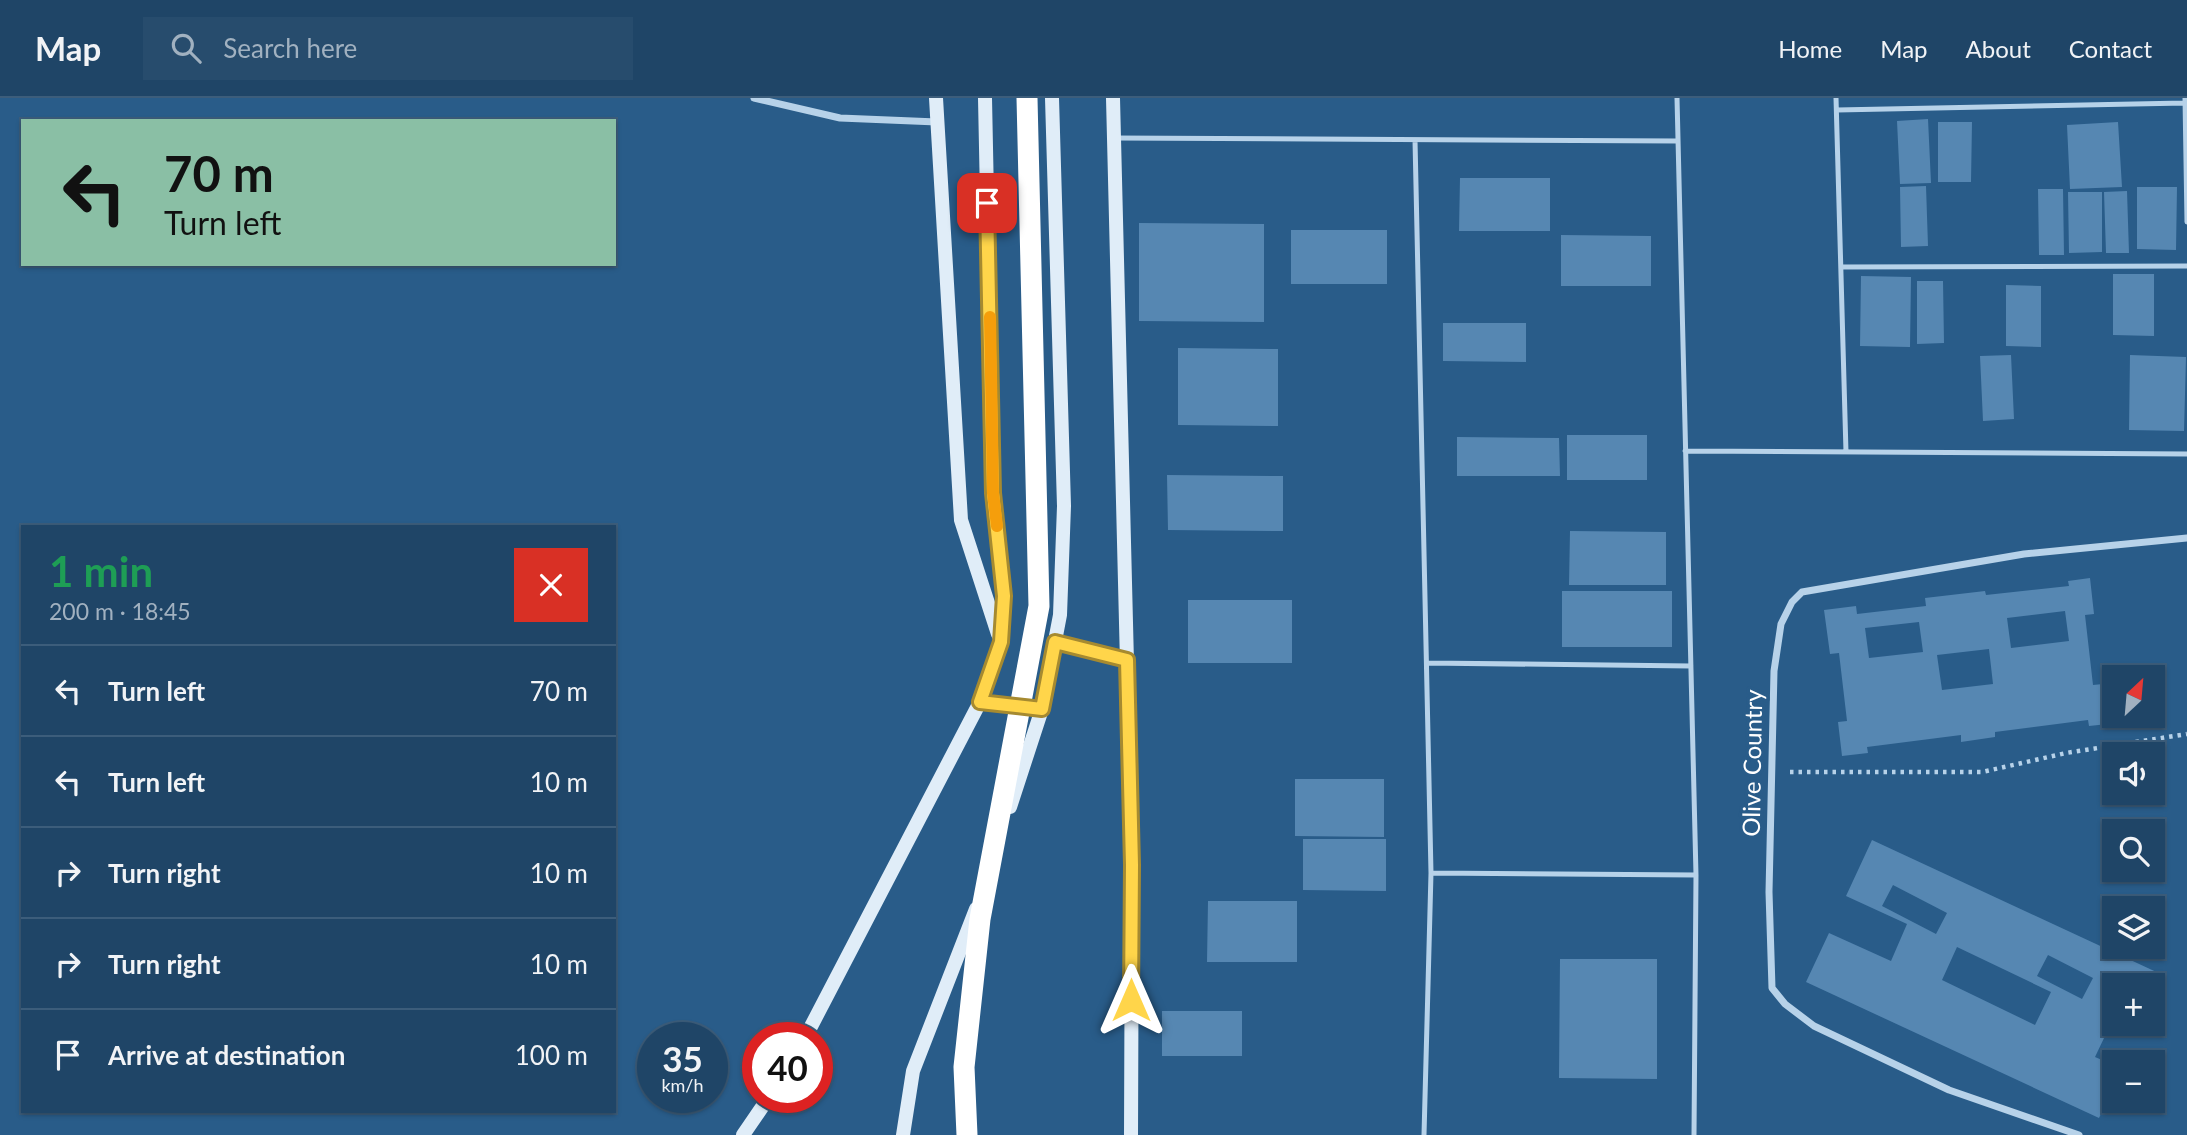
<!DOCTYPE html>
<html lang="en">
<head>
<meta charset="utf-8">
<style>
  body { margin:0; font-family:Lato,sans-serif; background:#274c6d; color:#f1f3f6; height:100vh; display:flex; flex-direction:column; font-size:26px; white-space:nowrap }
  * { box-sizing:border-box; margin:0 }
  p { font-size:23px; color:#a1b1c0 }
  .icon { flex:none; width:38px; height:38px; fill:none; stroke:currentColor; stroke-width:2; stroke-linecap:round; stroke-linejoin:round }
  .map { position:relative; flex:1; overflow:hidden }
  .sheet { position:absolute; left:21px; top:427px; width:595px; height:588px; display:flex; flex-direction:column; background:#1f4567; border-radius:0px; box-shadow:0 2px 5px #0004,0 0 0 2px #3c5d7b }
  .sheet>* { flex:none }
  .guide { position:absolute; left:21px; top:21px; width:595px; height:147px; border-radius:0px; box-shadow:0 2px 5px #0004,0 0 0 2px #3c5d7b; background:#8abfa5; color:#111; overflow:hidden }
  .needle { width:46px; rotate:26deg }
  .controls { position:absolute; left:2102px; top:567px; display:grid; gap:14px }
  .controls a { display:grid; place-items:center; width:63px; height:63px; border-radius:0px; background:#1f4567; box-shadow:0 2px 5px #0004,0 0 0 2px #3c5d7b; font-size:35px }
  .speed { position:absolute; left:637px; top:924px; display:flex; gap:14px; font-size:35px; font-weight:700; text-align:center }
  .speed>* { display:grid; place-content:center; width:91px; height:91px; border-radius:50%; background:#1f4567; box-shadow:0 2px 5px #0004,0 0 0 2px #3c5d7b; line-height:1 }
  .speed small { font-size:18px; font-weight:400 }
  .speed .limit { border:10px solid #d22; background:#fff; color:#111 }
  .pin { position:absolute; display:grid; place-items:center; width:60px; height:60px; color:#fff; margin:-30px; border-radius:14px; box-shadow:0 4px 10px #0006 }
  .me { position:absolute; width:77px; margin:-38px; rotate:0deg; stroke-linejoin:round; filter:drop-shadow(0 0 5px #0008) }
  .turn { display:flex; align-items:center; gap:24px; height:147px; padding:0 28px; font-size:32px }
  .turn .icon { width:91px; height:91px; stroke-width:2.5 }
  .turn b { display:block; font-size:49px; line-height:60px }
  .round { display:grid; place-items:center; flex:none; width:74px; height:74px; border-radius:0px; background:#274c6d }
  .head { display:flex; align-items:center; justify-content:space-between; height:119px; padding:0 28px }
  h1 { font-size:42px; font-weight:700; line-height:52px; color:#1e9e55 }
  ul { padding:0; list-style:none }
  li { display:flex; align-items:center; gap:21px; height:91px; padding:0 28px; border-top:2px solid #3c5d7b }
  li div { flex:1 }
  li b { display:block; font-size:26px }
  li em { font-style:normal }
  header { display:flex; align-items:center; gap:42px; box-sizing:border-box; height:98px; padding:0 35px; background:#1f4567; border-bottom:2px solid #3c5d7b }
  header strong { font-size:33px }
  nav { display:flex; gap:38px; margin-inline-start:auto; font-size:24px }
  .search { width:490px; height:63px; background:#274c6d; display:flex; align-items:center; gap:18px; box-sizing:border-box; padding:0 24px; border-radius:0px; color:#a1b1c0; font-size:26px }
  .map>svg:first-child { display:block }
</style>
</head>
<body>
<header>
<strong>Map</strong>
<div class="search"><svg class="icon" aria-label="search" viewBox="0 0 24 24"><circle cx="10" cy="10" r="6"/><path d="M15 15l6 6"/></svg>Search here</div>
<nav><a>Home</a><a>Map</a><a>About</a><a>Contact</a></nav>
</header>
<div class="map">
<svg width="2187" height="1037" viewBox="0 0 2187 1037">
  <rect width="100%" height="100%" fill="#295c89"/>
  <path fill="#5687b2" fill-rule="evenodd" d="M1928 21 1931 85 1900 86 1897 23Z
    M1938 24H1972L1971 84H1938Z
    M2118 24 2122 89 2070 91 2067 27Z
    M1460 80H1550V133H1459Z
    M1926 88 1928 148 1901 149 1900 89Z
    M2137 89H2177L2176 152 2137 151Z
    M2038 91H2063L2064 157H2039Z
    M2127 93 2129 155H2106L2104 94Z
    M2068 94H2102V154L2069 155Z
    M1139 125 1264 126V224L1139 223Z
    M1291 132H1387V186H1291Z
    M1561 137 1651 138V188H1561Z
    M2113 176H2154V238L2113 237Z
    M1861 178 1911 179 1910 249 1860 248Z
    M1917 183H1943L1944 245 1917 246Z
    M2006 187 2041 188V249L2006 248Z
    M1443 225H1526V264L1443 263Z
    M1178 250 1278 251V328L1178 327Z
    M2011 257 2014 321 1983 323 1980 258Z
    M2130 257 2186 259 2184 333 2129 332Z
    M1567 337H1647V382H1567Z
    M1457 339 1559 340 1560 378H1457Z
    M1167 377 1283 378V433L1168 432Z
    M1570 433 1666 434V487H1569Z
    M2090 480 2094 516 2085 517 2093 587 2103 586 2108 626 2089 628 2088 622 1995 634V639L1961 644V637L1867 649 1868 655 1842 658 1838 624 1847 623 1839 555 1830 556 1824 512 1856 508 1857 516 1926 508 1925 500 1985 493 1986 497 2069 488 2068 483ZM2065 513 2069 543 2011 550 2007 520ZM1919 524 1923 554 1869 560 1865 530ZM1989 551 1993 586 1942 592 1937 557Z
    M1562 493H1672V549H1562Z
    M1188 502H1292V565H1188Z
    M1295 681H1384V739L1295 738Z
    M1303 741H1386V793L1303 792Z
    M1872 742 2165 878 2152 905V887H2114V919L2095 959 2109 965 2102 980 2114 985V988L2099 1020 1806 884 1829 835 1891 863 1907 826 1846 798ZM1893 787 1947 815 1936 836 1882 808ZM1957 849 2051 894 2035 927 1942 882ZM2048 857 2093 880 2082 901 2037 878Z
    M1208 803H1297V864H1207Z
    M1560 861H1657V981L1559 980Z
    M1162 913H1242V958H1162Z"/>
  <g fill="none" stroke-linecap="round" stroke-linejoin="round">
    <path stroke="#b7d2e9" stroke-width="4.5" stroke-dasharray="3.5 5" stroke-linecap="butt" d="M1790 674H1982L2066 655 2187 636"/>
    <path stroke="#b7d2e9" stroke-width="5" d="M1677 0 1696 777 1694 1037
      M1836 0 1846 354
      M2185 0 2187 124
      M1837 12 2185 5
      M1114 40 1678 43
      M1415 42 1431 775 1424 1037
      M1841 169 2187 168
      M1685 353 2187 356
      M1427 565 1691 568
      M1431 775 1696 777"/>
    <path stroke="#b7d2e9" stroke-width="7" d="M754 0 840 20 937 24
      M2079 1037 1949 992 1814 928 1785 906 1772 890 1769 794 1774 573 1781 526 1792 504 1802 494 2024 456 2187 440"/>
    <path stroke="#e0edf8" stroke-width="14" d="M936 0 961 422 998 536
      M1113 0 1132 767 1131 1037
      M1055 545 1127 562
      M980 604 1027 609
      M1010 709 1042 611 1060 517 1064 408 1052 0
      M805 940 980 604 1001 544 1005 498 993 395 985 0
      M743 1037 769 999
      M903 1037 913 973 976 811"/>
    <path stroke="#fff" stroke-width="21" d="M967 1037 964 969 980 821 1039 508 1027 0"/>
  </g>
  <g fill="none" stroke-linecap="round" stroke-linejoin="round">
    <g stroke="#a68a30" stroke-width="18">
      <path id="route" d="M987 105 993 395 1004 498 1001 544 980 604 1042 611 1055 544 1127 562 1132 767 1131 902"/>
    </g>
    <use href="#route" stroke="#ffd54a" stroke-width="12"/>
    <path stroke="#f59e0b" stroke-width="12" d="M990 219 993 395 997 428"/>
  </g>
  <g text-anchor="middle" stroke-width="7" stroke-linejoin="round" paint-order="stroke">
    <g font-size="24" fill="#fff" stroke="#295c89">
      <text transform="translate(1753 665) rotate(-89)" y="8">Olive Country</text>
    </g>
  </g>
</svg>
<div class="controls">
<a><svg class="needle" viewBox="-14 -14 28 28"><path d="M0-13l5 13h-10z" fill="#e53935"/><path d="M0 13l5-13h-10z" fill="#a1b1c0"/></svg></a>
<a><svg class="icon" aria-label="sound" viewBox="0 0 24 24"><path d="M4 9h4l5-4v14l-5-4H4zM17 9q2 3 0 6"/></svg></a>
<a><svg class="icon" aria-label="search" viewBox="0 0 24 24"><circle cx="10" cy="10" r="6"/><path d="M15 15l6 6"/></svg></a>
<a><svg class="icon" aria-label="layers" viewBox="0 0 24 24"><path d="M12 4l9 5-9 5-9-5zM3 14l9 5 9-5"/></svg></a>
<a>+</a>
<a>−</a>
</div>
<div class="speed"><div>35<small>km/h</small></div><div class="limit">40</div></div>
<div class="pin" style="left:987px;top:105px;background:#d93025"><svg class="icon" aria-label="arrive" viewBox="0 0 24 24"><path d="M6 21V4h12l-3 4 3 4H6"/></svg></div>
<svg class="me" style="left:1131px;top:902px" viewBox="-20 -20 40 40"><path d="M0-17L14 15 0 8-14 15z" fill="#ffd54a" stroke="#fff" stroke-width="4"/></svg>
<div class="guide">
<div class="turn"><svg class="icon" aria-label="left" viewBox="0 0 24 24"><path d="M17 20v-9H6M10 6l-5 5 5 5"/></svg><div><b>70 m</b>Turn left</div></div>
</div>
<section class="sheet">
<div class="head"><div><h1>1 min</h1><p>200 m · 18:45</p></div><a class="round" style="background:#d93025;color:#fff"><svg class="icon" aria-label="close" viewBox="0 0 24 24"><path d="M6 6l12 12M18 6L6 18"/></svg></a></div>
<ul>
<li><svg class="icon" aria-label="left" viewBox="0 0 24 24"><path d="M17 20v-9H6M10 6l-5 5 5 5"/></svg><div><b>Turn left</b></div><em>70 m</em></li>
<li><svg class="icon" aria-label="left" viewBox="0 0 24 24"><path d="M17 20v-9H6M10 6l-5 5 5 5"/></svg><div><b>Turn left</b></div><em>10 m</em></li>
<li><svg class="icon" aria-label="right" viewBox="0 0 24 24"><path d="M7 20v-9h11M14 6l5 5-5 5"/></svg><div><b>Turn right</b></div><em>10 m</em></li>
<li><svg class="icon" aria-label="right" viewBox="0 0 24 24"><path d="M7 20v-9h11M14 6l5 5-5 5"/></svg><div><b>Turn right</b></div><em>10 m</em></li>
<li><svg class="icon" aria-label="arrive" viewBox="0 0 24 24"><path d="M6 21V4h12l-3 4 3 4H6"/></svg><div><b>Arrive at destination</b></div><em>100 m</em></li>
</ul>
</section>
</div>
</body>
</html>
